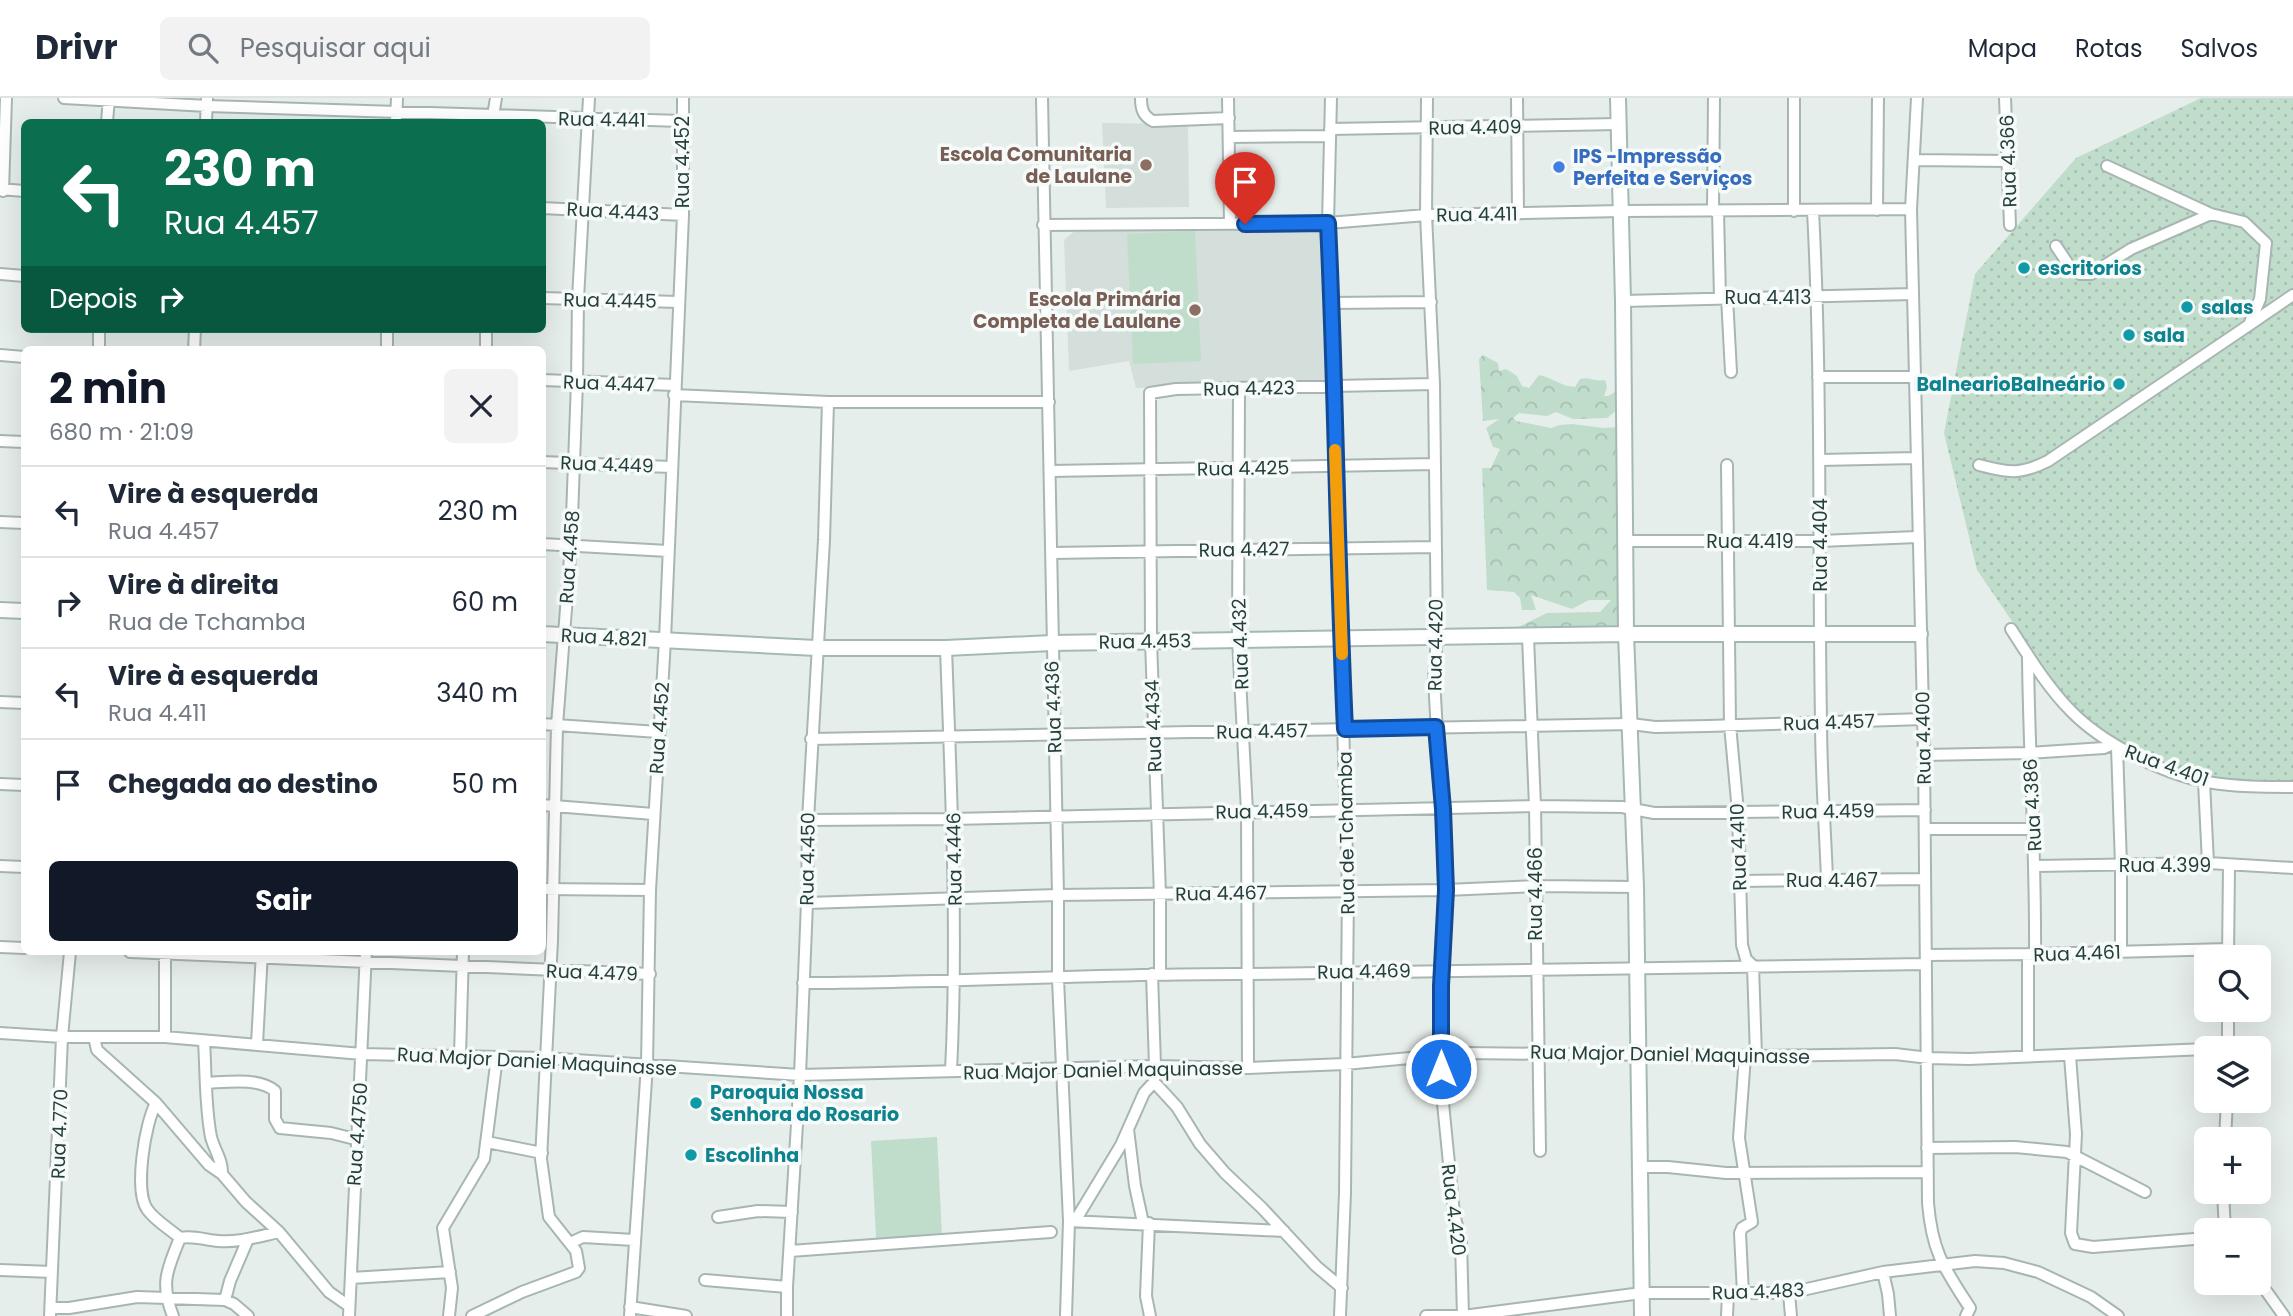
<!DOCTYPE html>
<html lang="pt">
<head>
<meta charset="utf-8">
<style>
  body { margin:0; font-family:Poppins,sans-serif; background:#f2f2f3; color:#1f2937; height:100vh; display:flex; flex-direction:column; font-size:26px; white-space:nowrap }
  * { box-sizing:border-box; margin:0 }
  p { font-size:23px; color:#747a83 }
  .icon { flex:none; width:38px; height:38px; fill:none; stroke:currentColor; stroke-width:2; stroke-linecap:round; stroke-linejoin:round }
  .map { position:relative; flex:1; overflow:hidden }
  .drawer { position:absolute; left:21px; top:248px; width:525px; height:609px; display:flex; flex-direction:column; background:#fff; border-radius:10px; box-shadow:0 7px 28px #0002 }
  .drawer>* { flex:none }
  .banner { position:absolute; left:21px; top:21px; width:525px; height:214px; border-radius:10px; box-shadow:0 7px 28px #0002; background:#0b6e4f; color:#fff; overflow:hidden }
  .controls { position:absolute; left:2194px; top:847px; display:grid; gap:14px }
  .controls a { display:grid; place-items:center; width:77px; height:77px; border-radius:10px; background:#fff; box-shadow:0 7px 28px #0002; font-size:35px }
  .pin { position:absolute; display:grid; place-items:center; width:60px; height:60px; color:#fff; margin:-72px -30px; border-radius:50% 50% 50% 0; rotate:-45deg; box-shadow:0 0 7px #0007 }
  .pin .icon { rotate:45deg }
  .me { position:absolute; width:77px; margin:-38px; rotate:0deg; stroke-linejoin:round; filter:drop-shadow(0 0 5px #0008) }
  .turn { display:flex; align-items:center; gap:24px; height:147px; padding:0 28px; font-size:32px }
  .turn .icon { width:91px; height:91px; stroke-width:2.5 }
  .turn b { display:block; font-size:49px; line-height:60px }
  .then { display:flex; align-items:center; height:66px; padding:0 28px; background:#0003; gap:14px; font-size:26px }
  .round { display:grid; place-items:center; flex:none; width:74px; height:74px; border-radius:10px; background:#f2f2f3 }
  .head { display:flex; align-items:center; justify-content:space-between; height:119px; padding:0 28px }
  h1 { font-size:42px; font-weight:700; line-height:52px; color:#111827 }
  .primary-button { display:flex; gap:14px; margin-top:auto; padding:14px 28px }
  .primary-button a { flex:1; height:80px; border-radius:10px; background:#111827; color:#fff; font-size:28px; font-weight:700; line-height:80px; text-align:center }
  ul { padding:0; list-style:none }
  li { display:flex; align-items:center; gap:21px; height:91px; padding:0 28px; border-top:2px solid #e0e1e3 }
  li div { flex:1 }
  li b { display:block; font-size:26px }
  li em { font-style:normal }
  header { display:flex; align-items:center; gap:42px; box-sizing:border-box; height:98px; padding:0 35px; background:#fff; border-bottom:2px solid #e0e1e3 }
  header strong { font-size:33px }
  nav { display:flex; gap:38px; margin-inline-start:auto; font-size:24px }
  .search { width:490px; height:63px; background:#f2f2f3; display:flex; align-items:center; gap:18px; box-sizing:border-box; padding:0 24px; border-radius:10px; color:#747a83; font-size:26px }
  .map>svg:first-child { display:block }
</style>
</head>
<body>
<header>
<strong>Drivr</strong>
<div class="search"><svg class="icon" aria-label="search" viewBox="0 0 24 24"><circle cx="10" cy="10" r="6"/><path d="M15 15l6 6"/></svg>Pesquisar aqui</div>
<nav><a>Mapa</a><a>Rotas</a><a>Salvos</a></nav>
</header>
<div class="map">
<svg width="2293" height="1218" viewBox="0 0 2293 1218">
  <defs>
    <pattern id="grass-dots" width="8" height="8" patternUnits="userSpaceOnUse" patternTransform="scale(1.75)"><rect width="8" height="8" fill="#c0ddcc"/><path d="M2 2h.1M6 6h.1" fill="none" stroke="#a5bfb0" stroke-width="1.8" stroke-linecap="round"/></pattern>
    <pattern id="forest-crowns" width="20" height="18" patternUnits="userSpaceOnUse" patternTransform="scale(1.75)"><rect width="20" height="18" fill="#c0ddcc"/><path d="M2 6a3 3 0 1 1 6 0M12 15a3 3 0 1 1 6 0" fill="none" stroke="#a5bfb0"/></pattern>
  </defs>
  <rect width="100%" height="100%" fill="#e6eeeb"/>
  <path fill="#d4dedb" d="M1102 25 1188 26 1189 109 1106 110Z
    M1076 132H1321L1325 284 1136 290 1129 263 1069 273 1064 142Z"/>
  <path fill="url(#grass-dots)" d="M2201 0H2293V689L2213 685 2143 661 2078 620 1977 472 1944 335 1975 176 2076 60Z"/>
  <path fill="url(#forest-crowns)" d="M1483 257 1498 265 1499 273 1506 271 1517 278 1522 288 1529 290 1539 277C1553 280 1560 288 1575 289L1580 281C1589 278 1595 284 1605 282L1607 289 1604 298H1608L1615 294 1619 302 1616 313 1607 320 1573 321 1556 314 1547 318 1519 315 1513 320 1516 323 1551 330 1559 327 1572 326 1604 330 1619 329 1623 536 1516 535 1514 531 1547 515 1600 514 1611 502H1589L1572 511 1531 497 1536 512H1522L1520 500 1514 494 1487 492 1482 370H1491L1500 351 1493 349 1486 330 1499 321 1483 323 1479 261Z"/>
  <path fill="#c0ddcc" d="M1195 133 1201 263 1133 266 1127 136Z
    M937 1039 942 1137 876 1140 871 1043Z"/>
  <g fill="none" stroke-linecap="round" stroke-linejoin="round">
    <g stroke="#a8b6b3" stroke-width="14">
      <path id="street" d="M64 0 207 8 681 23
        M1042 0 1058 797V881L1069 1123 1066 1218
        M1141 0C1141 11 1143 18 1153 23L1229 20
        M1228 0 1230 126
        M1331 0 1328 125 1348 792 1345 1095 1340 1218
        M1427 0 1426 117 1434 286 1437 539 1434 581 1446 792 1441 888V985L1454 1116 1461 1143 1463 1218
        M1517 0 1518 116
        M1794 0V113
        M1917 0 1911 111 1924 657 1928 1105C1932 1154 1944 1170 1970 1210L1966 1218
        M2005 0 2010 127
        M107 24 109 0
        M206 24 207 0
        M396 24 397 0
        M492 24 496 0
        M1330 31 1619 26
        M1229 39 1330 38
        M1915 62 2007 63
        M2107 68 2211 116
        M0 91 24 93
        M3 93 6 0
        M542 110 683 117
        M1877 112 1878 0
        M1713 113 1714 0
        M1718 113 1720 200
        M1813 113C1822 283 1818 452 1821 622 1821 675 1825 728 1827 781
        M1043 127 1328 125 1426 117 1622 113 1911 111
        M2056 148 2070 169 2080 176H2091L2131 151 2211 116 2244 124 2266 145 2260 201 2249 227 2293 197
        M0 176 24 178
        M1727 199 1731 274
        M542 200 678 204
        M1623 203 1913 196
        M1332 205 1431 204
        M99 252V231
        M194 252 195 231
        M387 252V231
        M486 252V231
        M0 257 24 259
        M1818 279H1915
        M542 282 675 287
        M1239 290 1238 542 1247 713 1248 970
        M674 297 828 304H1049
        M0 343 24 344
        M1820 362 1916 360
        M542 364 671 369
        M1727 367 1730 627 1738 714 1742 847 1746 861 1753 868 1756 958
        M1979 367C2009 375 2020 377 2048 363L2249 227
        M1051 373 1435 366
        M0 424 24 425
        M1625 443H1820L1917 439
        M542 446 668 453
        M1052 455 1436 449
        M2011 531C2029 559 2048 590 2071 613 2102 645 2163 676 2207 684 2236 689 2264 689 2293 689
        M1528 539 1535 708 1540 1053
        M946 550C951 691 958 832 951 973
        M2028 559C2029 658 2036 757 2035 856
        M0 604 24 605
        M542 626 658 634
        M811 641 1631 626 1655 629 1708 628 1923 621
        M2117 649 2121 767V853
        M1924 657 2029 655 2104 650 2113 646
        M2204 684 2208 765
        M0 686 24 687
        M542 707 653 716
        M808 722 953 721 1535 708 1622 709 1654 715 1925 712
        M1925 731H2032
        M0 768 24 769
        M2036 768 2208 765 2293 770
        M1739 783 1925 781
        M542 791 650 792
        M807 805 1058 797 1446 792 1535 788 1636 789
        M0 849 24 850
        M130 854 650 876
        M165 854V939
        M1926 857 2035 856 2228 851
        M2228 859 2229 768
        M1152 876 1155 968 1154 984 1177 1009 1200 1046 1225 1075 1262 1110 1316 1168 1342 1190
        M1160 876V797L1151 543 1150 295 1176 291 1434 286
        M803 885C952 885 1100 875 1249 876L1925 866
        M0 935 62 939H165L362 956 545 960 800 977 1155 968 1248 970 1345 966 1464 955 1756 958 1895 956 1929 960 1969 961 2207 951
        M94 939 97 952 156 1005 209 1067 222 1076 246 1104 279 1134 329 1194 349 1208
        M204 943C206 975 205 1008 211 1039 214 1051 223 1063 222 1076
        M257 946 262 854
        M2228 950V912
        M460 957 463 854
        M2028 958V856
        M2070 958 2076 1036 2071 1135 2075 1146 2093 1149 2207 1140
        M206 985C227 984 258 979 275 993V1021L280 1030 331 1035 355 1041
        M156 1005C145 1025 134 1092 147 1111 154 1122 170 1131 180 1140 193 1137 205 1142 218 1143 238 1145 260 1138 279 1134
        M1128 1031 1135 1088 1143 1125
        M2225 1041 2227 1003
        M487 1044 542 1055
        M1927 1050 2015 1049 2067 1054 2145 1094
        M1639 1069H1668L1726 1075 1928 1074
        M2223 1094 2225 1132
        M718 1119 758 1113 792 1114
        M1069 1123 1284 1133
        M1075 1123 1121 1047 1144 995 1154 984
        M1149 1125 1146 1198 1150 1218
        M570 1145 583 1139 634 1142
        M790 1153 1051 1134
        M0 1172 52 1174
        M1883 1174 1888 1196 1890 1218
        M351 1180 450 1174
        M705 1182 787 1189
        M2259 1183 2284 1218
        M1789 1195 1791 1218
        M1743 1196 1740 1135 1742 1130 1752 1124 1739 1040 1745 958
        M225 1202 230 1183 248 1141
        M630 1209 686 1218
        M51 1210H69L137 1199 225 1202 234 1206 248 1218
        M50 1218 62 939 70 854
        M173 1218C160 1185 167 1172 180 1140
        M349 1218 366 854
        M449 1218 452 1190 443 1130 484 1061 497 959
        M472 1218 522 1194 576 1174 579 1170 576 1153 549 1119 541 1061 552 842 557 627 571 446 577 284 578 201 589 0
        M630 1218 647 967 650 792 665 542 683 117V0
        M787 1218V1189L800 977 807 805 808 722 824 442 828 304
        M1426 1218H1463L1642 1195H1789L1883 1174 1975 1163 2004 1165 2038 1174 2091 1199 2118 1218
        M1727 1218 1728 1195"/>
    </g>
    <g stroke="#a4b9b5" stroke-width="18">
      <path id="secondary" d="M1618 0 1623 203 1626 536 1636 789 1642 1218
        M0 512 24 513
        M542 536 816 550H946L1052 545 1626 536H1920"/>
    </g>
    <use href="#street" stroke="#fff" stroke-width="10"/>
    <use href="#secondary" stroke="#fff" stroke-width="14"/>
  </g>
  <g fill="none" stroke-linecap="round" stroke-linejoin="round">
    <g stroke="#114b97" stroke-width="18">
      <path id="route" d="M1245 126 1328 125C1336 293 1337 462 1345 631L1436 629 1443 711 1446 792 1441 888V971"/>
    </g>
    <use href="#route" stroke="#1a73e8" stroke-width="12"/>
    <path stroke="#f59e0b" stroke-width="12" d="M1335 352 1342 556"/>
  </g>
  <g fill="#8d6e63" stroke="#f6faf9" stroke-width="2.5">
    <circle cx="1146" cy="67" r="7"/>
    <circle cx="1195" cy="212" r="7"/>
  </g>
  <circle fill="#3f7fe0" stroke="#f6faf9" stroke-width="2.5" cx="1559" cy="69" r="7"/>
  <g fill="#0f9aa8" stroke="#f6faf9" stroke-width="2.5">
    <circle cx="2024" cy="170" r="7"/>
    <circle cx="2187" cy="209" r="7"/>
    <circle cx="2129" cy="237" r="7"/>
    <circle cx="2119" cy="286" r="7"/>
    <circle cx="696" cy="1005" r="7"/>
    <circle cx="691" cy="1057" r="7"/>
  </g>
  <g text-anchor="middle" stroke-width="7" stroke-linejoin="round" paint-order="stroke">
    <g font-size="19" fill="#253f3c" stroke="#f6faf9">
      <text transform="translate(602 21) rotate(1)" y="7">Rua 4.441</text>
      <text transform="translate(1475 29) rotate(-1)" y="7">Rua 4.409</text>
      <text transform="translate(2008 63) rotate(-92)" y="7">Rua 4.366</text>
      <text transform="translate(682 64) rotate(-90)" y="7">Rua 4.452</text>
      <text transform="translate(613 113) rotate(3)" y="7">Rua 4.443</text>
      <text transform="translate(1477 116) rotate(-1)" y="7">Rua 4.411</text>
      <text x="1768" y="206">Rua 4.413</text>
      <text transform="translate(610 202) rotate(1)" y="7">Rua 4.445</text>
      <text transform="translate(609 285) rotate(2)" y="7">Rua 4.447</text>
      <text transform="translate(1249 290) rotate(-1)" y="7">Rua 4.423</text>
      <text transform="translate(607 366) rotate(2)" y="7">Rua 4.449</text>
      <text transform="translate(1243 370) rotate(-1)" y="7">Rua 4.425</text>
      <text x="1750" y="450">Rua 4.419</text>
      <text transform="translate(1820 447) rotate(-90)" y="7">Rua 4.404</text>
      <text transform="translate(1244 451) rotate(-1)" y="7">Rua 4.427</text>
      <text transform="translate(569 459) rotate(-86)" y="7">Rua 4.458</text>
      <text transform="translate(604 539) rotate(3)" y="7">Rua 4.821</text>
      <text transform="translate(1145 543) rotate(-1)" y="7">Rua 4.453</text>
      <text transform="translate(1240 546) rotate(-92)" y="7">Rua 4.432</text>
      <text transform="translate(1435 547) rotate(-89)" y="7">Rua 4.420</text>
      <text transform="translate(1053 609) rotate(-92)" y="7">Rua 4.436</text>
      <text transform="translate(1829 624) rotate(-2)" y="7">Rua 4.457</text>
      <text transform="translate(1153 628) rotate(-92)" y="7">Rua 4.434</text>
      <text transform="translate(659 630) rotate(-86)" y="7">Rua 4.452</text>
      <text transform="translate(1262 633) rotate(-1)" y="7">Rua 4.457</text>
      <text transform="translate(1923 640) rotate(-91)" y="7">Rua 4.400</text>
      <text transform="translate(2167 667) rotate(20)" y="7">Rua 4.401</text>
      <text transform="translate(2032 707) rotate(-93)" y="7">Rua 4.386</text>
      <text transform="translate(1262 713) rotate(-1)" y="7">Rua 4.459</text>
      <text transform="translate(1828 713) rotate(-1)" y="7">Rua 4.459</text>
      <text transform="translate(1346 735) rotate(-91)" y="7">Rua de Tchamba</text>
      <text transform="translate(1738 749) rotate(-92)" y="7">Rua 4.410</text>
      <text transform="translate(807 761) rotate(-89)" y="7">Rua 4.450</text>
      <text transform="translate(954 761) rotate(-91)" y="7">Rua 4.446</text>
      <text x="2165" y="774">Rua 4.399</text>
      <text x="1832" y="789">Rua 4.467</text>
      <text transform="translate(1221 795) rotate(-1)" y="7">Rua 4.467</text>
      <text transform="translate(1535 796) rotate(-90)" y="7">Rua 4.466</text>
      <text transform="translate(2077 855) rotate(-2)" y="7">Rua 4.461</text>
      <text transform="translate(1364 873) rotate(-1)" y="7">Rua 4.469</text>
      <text transform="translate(592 874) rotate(2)" y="7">Rua 4.479</text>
      <text transform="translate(1670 956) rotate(1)" y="7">Rua Major Daniel Maquinasse</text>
      <text transform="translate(537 963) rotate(3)" y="7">Rua Major Daniel Maquinasse</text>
      <text transform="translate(1103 972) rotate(-1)" y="7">Rua Major Daniel Maquinasse</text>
      <text transform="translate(59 1036) rotate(-88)" y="7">Rua 4.770</text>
      <text transform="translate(357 1036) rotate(-86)" y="7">Rua 4.4750</text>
      <text transform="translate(1454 1112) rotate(83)" y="7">Rua 4.420</text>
      <text transform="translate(1758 1193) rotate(-2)" y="7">Rua 4.483</text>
    </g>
    <g font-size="19" font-weight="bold" fill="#785e54" stroke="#f6faf9" text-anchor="end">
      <text x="1132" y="63">Escola Comunitaria<tspan x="1132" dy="22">de Laulane</tspan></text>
      <text x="1181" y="208">Escola Primária<tspan x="1181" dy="22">Completa de Laulane</tspan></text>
    </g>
    <g font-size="19" font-weight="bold" fill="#366cbe" stroke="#f6faf9" text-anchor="start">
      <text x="1573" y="65">IPS -Impressão<tspan x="1573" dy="22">Perfeita e Serviços</tspan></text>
    </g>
    <g font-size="19" font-weight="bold" fill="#0d838f" stroke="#f6faf9" text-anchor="start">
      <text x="2038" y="177">escritorios</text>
      <text x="2201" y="216">salas</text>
      <text x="2143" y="244">sala</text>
      <text x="2105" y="293" text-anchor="end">BalnearioBalneário</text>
      <text x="710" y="1001">Paroquia Nossa<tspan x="710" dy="22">Senhora do Rosario</tspan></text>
      <text x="705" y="1064">Escolinha</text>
    </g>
  </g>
</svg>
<div class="controls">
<a><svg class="icon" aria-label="search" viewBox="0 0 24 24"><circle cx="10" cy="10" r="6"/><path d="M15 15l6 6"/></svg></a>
<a><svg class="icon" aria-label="layers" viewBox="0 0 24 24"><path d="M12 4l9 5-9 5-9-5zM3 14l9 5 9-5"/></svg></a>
<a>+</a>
<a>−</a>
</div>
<div class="pin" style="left:1245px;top:126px;background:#d93025"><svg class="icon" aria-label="arrive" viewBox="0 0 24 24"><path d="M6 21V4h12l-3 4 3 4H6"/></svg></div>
<svg class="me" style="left:1441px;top:971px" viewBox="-20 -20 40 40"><circle r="17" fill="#1a73e8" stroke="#fff" stroke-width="3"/><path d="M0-11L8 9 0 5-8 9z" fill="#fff"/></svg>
<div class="banner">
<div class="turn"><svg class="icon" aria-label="left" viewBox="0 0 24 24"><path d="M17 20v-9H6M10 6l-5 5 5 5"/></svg><div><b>230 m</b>Rua 4.457</div></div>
<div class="then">Depois<svg class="icon" aria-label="right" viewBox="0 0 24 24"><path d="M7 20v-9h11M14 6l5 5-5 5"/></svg></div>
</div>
<section class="drawer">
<div class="head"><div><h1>2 min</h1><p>680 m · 21:09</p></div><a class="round"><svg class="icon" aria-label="close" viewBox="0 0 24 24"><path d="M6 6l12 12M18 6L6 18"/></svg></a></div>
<ul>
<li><svg class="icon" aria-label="left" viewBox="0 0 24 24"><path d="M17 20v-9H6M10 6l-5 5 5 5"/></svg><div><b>Vire à esquerda</b><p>Rua 4.457</p></div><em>230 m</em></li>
<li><svg class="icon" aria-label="right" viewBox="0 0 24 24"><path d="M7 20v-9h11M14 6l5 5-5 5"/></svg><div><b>Vire à direita</b><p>Rua de Tchamba</p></div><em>60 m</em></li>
<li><svg class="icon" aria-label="left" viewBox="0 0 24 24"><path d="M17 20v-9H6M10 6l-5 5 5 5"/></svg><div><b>Vire à esquerda</b><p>Rua 4.411</p></div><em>340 m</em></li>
<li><svg class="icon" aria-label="arrive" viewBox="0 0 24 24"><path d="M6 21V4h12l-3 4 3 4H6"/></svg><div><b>Chegada ao destino</b></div><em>50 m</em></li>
</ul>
<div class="primary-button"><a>Sair</a></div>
</section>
</div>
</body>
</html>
